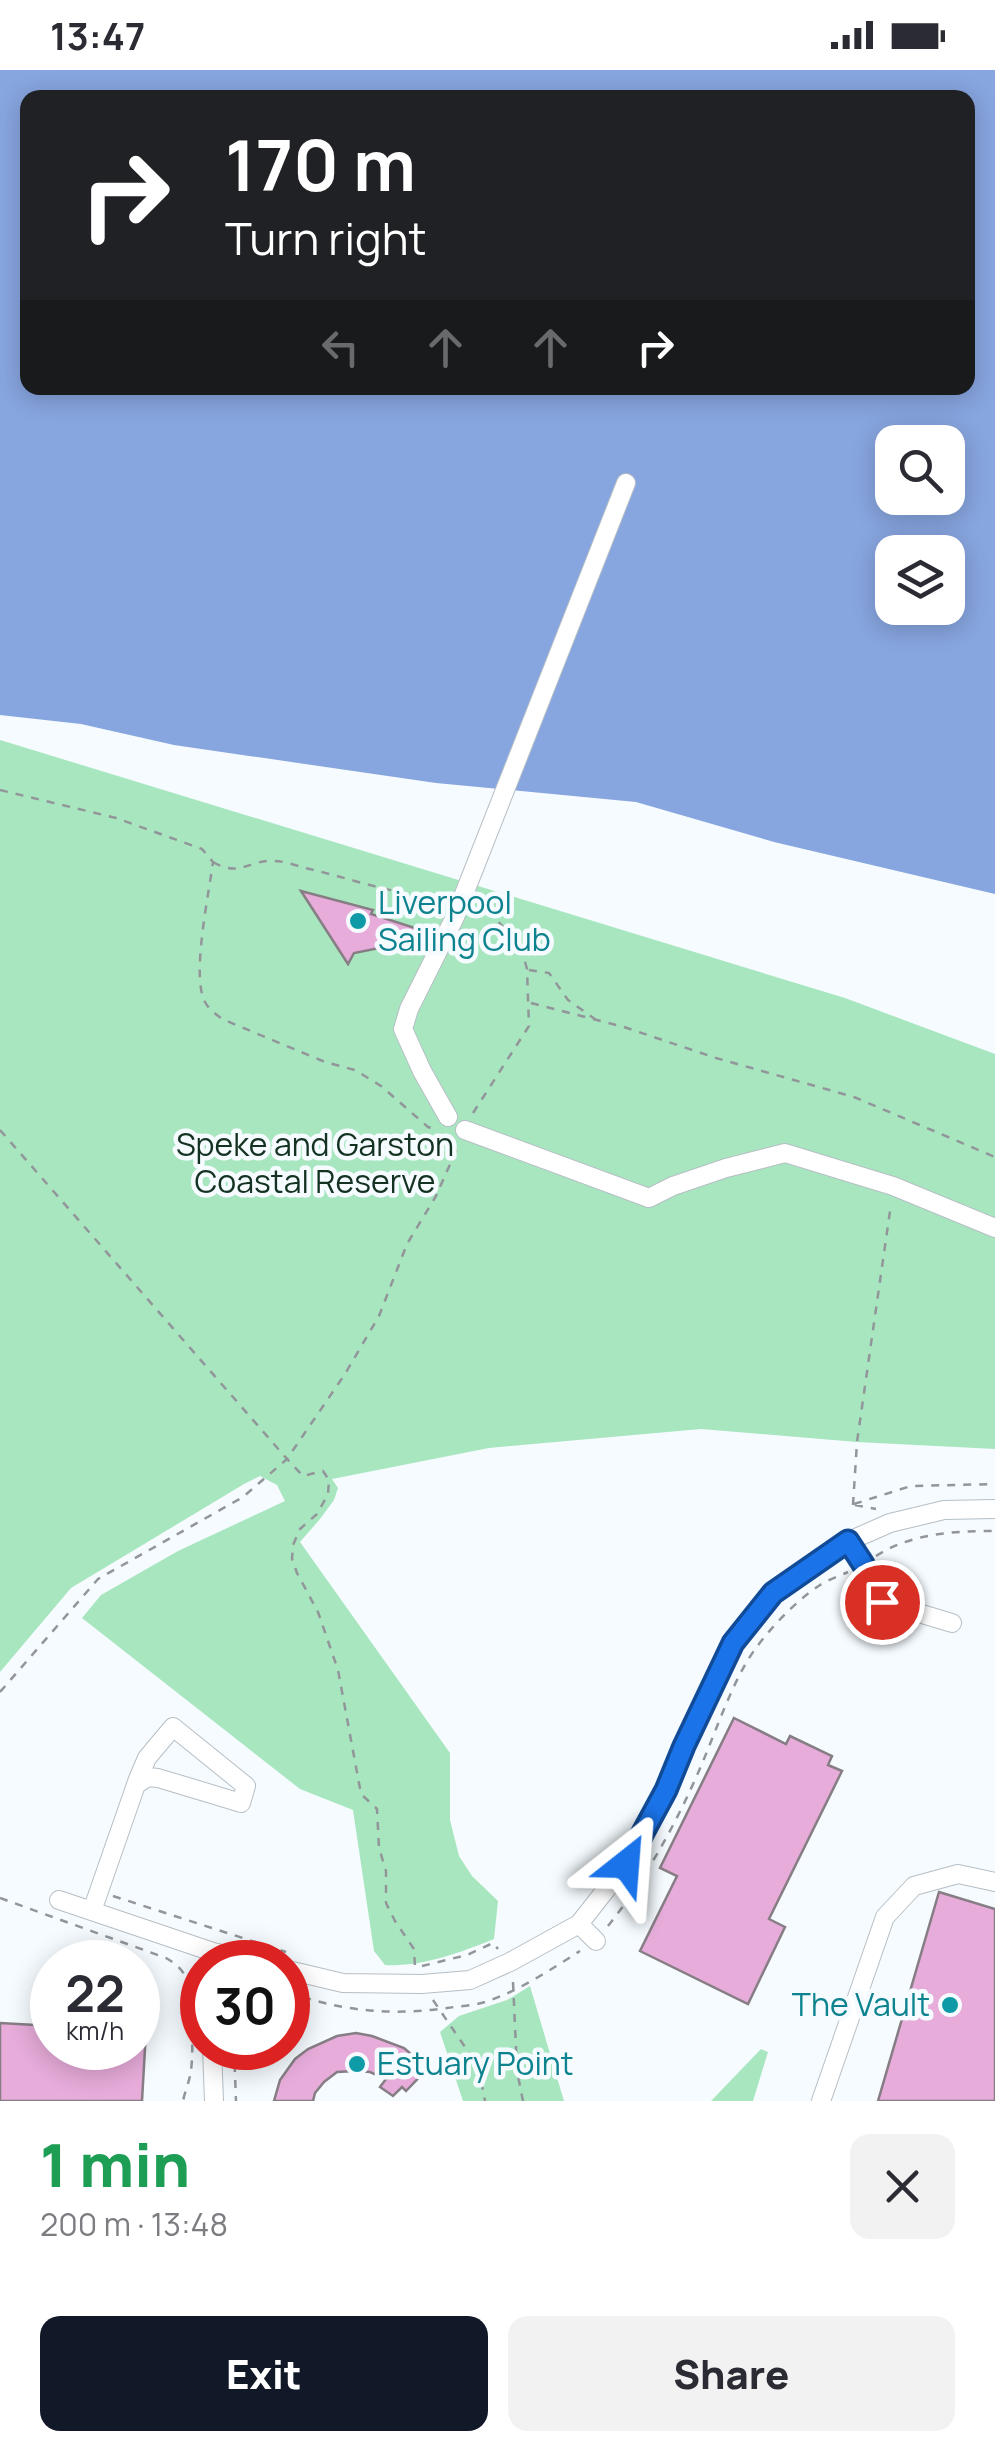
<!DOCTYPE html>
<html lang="en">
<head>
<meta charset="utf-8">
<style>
  body { margin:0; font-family:Manrope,sans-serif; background:#f2f2f3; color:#2b2b33; height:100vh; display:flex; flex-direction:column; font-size:38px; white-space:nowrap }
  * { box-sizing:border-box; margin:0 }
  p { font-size:32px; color:#7c7c81 }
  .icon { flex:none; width:55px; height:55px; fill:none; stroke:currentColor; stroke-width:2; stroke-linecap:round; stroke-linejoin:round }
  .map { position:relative; height:2031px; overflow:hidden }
  .side { display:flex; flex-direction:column; background:#fff; flex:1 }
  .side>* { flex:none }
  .hud { position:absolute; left:20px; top:20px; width:955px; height:305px; border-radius:20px; box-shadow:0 5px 25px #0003; background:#202124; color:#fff; overflow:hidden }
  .buttons { position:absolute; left:875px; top:355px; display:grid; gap:20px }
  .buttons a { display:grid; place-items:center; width:90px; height:90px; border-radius:20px; background:#fff; box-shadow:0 5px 25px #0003; font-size:50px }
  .speed { position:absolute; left:30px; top:1870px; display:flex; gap:20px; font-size:50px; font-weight:700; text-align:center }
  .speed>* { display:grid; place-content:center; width:130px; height:130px; border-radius:50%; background:#fff; box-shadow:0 5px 25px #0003; line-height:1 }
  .speed small { font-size:25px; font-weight:400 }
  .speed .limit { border:15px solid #d22; background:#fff; color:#111 }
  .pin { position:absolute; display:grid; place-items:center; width:85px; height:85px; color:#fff; margin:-42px; border:5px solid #fff; border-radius:50%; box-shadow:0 2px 10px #0007 }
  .me { position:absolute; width:110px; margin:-55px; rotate:28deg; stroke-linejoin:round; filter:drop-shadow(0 0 8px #0008) }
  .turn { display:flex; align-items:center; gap:35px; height:210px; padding:0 40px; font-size:45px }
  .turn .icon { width:130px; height:130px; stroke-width:2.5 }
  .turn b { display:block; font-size:70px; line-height:85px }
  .lanes { display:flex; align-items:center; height:95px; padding:0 40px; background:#0003; justify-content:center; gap:50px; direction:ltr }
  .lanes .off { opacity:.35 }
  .round { display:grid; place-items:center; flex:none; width:105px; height:105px; border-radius:20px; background:#f2f2f3 }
  .headline { display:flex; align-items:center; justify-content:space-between; height:170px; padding:0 40px }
  h1 { font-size:60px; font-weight:800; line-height:75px; color:#1e9e55 }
  .cta { display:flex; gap:20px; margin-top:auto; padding:20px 40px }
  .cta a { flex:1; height:115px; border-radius:20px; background:#111827; color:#fff; font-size:40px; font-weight:800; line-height:115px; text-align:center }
  .cta a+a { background:#f2f2f3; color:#2b2b33 }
  .status { display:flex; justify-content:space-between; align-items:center; height:70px; padding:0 50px; background:#fff; direction:ltr }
  .status svg { height:28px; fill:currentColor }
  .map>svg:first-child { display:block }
</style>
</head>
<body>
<div class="status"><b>13:47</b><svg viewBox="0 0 49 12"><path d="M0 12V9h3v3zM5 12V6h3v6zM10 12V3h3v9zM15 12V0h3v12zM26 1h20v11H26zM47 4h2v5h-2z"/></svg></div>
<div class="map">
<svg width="995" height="2031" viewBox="0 0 995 2031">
  <rect width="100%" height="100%" fill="#f5fbff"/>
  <path fill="#a8e6bf" d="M0 670 845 928 995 984V1379L857 1372 701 1359 489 1378 332 1409 338 1418 334 1430 320 1449 300 1472 450 1683V1750L459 1786 472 1806 498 1831 494 1869C459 1883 422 1897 385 1895L374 1881 353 1740 300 1719 82 1548 101 1525 178 1481 285 1431 277 1415 260 1406 244 1414 71 1518 0 1602Z
    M530 1916 564 2031H463L440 1962 459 1946 507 1930Z
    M761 1979 768 1982 753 2031H711Z"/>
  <path fill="#87a5df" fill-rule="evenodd" d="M0 0H995V824L774 772 636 732 436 713 174 675 81 654 0 645ZM28 28H968V318H28ZM892 372H948V428H892ZM892 482H948V538H892Z"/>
  <path fill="#e7acda" stroke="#867e84" stroke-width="2.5" d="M301 821 373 840 371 844 418 859 409 867 389 876 354 883 348 894Z
    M734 1648 786 1674 790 1666 832 1686 828 1695 842 1701 769 1849 785 1857 748 1934 640 1881 677 1806 660 1798Z
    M939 1822 995 1839V2031H878Z
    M0 1953 52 1956V1978H138V1960L146 1961 142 2031H0Z
    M356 1963 372 1966 404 1978 428 1998 406 2021 402 2017 393 2026 380 2017 386 2009 370 2002 355 2001 337 2002 324 2012 315 2023 313 2031H274L280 2010 295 1989 308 1979 337 1966Z"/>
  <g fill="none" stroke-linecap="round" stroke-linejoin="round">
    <g stroke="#b6bfc5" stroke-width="20">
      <path id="minor" d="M448 1047 422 1001 403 959 409 939 455 847 626 413
        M465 1060 649 1128 673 1116 726 1098 785 1083 893 1116 995 1158
        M849 1471 863 1494 882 1532 952 1553
        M59 1830 213 1882 256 1892
        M92 1841 138 1709 147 1688 173 1657 246 1716 241 1733 158 1708 148 1707 137 1714
        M579 1854 596 1871
        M288 1900 343 1913 422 1914 470 1910 510 1892 579 1854 626 1794 666 1719 684 1676 733 1573 773 1523 849 1471 890 1453 944 1440 995 1439
        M212 1978 214 2031
        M821 2031 885 1847 914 1816 958 1804 995 1812"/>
    </g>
    <path stroke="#92969a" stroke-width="2.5" stroke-dasharray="8 8" stroke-linecap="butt" d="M0 720 116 748 202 779 213 792C209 824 191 906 205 932 209 940 216 944 222 949L325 992 355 1000 381 1016 428 1057 435 1059
      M213 792C240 808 250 789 274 791 284 791 295 795 305 798 351 808 397 827 444 826
      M529 900 549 903 568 930 595 949
      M531 933 624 957 716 988 854 1027 995 1087
      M473 1043 529 956 527 899 524 888 506 860 478 830
      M0 1060 287 1389 303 1406 323 1401 329 1410 328 1424 317 1444 300 1459 293 1475 292 1489 297 1503 318 1542 338 1600 361 1724 377 1739 379 1778 386 1801V1833L395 1851 414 1879 415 1897
      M854 1434 911 1416 995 1414
      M853 1435 857 1372 891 1134
      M855 1435 876 1439
      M876 1486C912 1463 954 1461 995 1461
      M0 1622 98 1509 243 1427 287 1389 345 1304 379 1246 407 1174 436 1126 459 1074
      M113 1826 286 1882
      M0 1828 166 1888C173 1892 180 1897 184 1904 192 1923 194 1979 191 2000 190 2010 185 2021 183 2031
      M608 1856C643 1812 671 1763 694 1712 712 1673 725 1630 746 1593 762 1566 794 1532 820 1515 828 1510 839 1506 848 1502
      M422 1896 467 1885 493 1873 498 1879
      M513 1912 517 2001 523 2031
      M288 1922C341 1941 390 1946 447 1938 459 1936 473 1936 485 1932 519 1921 550 1900 580 1881
      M433 1930 478 1996 485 2031
      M234 1978 236 2031"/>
    <use href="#minor" stroke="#fff" stroke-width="18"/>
  </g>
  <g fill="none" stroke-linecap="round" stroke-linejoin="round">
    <g stroke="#114b97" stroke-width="25">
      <path id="route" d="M626 1794 666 1720 684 1676 733 1573 773 1523 848 1471 863 1494 882 1532"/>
    </g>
    <use href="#route" stroke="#1a73e8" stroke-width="18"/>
  </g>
  <g fill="#0f9aa8" stroke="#f5fbff" stroke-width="4">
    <circle cx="358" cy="851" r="10"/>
    <circle cx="950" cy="1935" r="10"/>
    <circle cx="357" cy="1994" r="10"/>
  </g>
  <g text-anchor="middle" stroke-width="9" stroke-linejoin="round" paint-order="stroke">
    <g font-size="32" fill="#0d838f" stroke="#f5fbff" text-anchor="start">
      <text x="378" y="844">Liverpool<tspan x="378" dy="37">Sailing Club</tspan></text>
      <text x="930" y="1946" text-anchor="end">The Vault</text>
      <text x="377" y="2005">Estuary Point</text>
    </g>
    <g font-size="32" fill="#143221" stroke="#f5fbff">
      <text x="315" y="1086">Speke and Garston<tspan x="315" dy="37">Coastal Reserve</tspan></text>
    </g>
  </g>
</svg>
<div class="buttons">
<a><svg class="icon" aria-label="search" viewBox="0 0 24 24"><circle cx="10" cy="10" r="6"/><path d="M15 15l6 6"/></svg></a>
<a><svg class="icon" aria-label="layers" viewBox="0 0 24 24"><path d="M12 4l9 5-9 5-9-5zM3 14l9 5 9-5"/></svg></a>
</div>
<div class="speed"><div>22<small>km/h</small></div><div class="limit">30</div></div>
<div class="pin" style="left:882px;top:1532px;background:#d93025"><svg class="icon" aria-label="arrive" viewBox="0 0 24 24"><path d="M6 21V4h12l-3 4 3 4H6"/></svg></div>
<svg class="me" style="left:626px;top:1794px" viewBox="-20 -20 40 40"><path d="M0-17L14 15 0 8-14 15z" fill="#1a73e8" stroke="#fff" stroke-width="4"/></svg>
<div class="hud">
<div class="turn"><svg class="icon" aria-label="right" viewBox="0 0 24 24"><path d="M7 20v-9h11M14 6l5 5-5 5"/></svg><div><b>170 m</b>Turn right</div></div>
<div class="lanes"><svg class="icon off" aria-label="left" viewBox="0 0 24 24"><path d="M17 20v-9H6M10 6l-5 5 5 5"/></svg><svg class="icon off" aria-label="ahead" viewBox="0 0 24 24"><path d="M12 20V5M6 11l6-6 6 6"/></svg><svg class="icon off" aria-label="ahead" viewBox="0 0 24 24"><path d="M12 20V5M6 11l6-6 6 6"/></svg><svg class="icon" aria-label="right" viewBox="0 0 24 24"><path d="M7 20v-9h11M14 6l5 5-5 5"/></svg></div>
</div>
</div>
<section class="side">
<div class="headline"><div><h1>1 min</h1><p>200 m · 13:48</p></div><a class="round"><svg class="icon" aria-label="close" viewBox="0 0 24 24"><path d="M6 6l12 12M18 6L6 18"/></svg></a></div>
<div class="cta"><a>Exit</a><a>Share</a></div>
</section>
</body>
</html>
